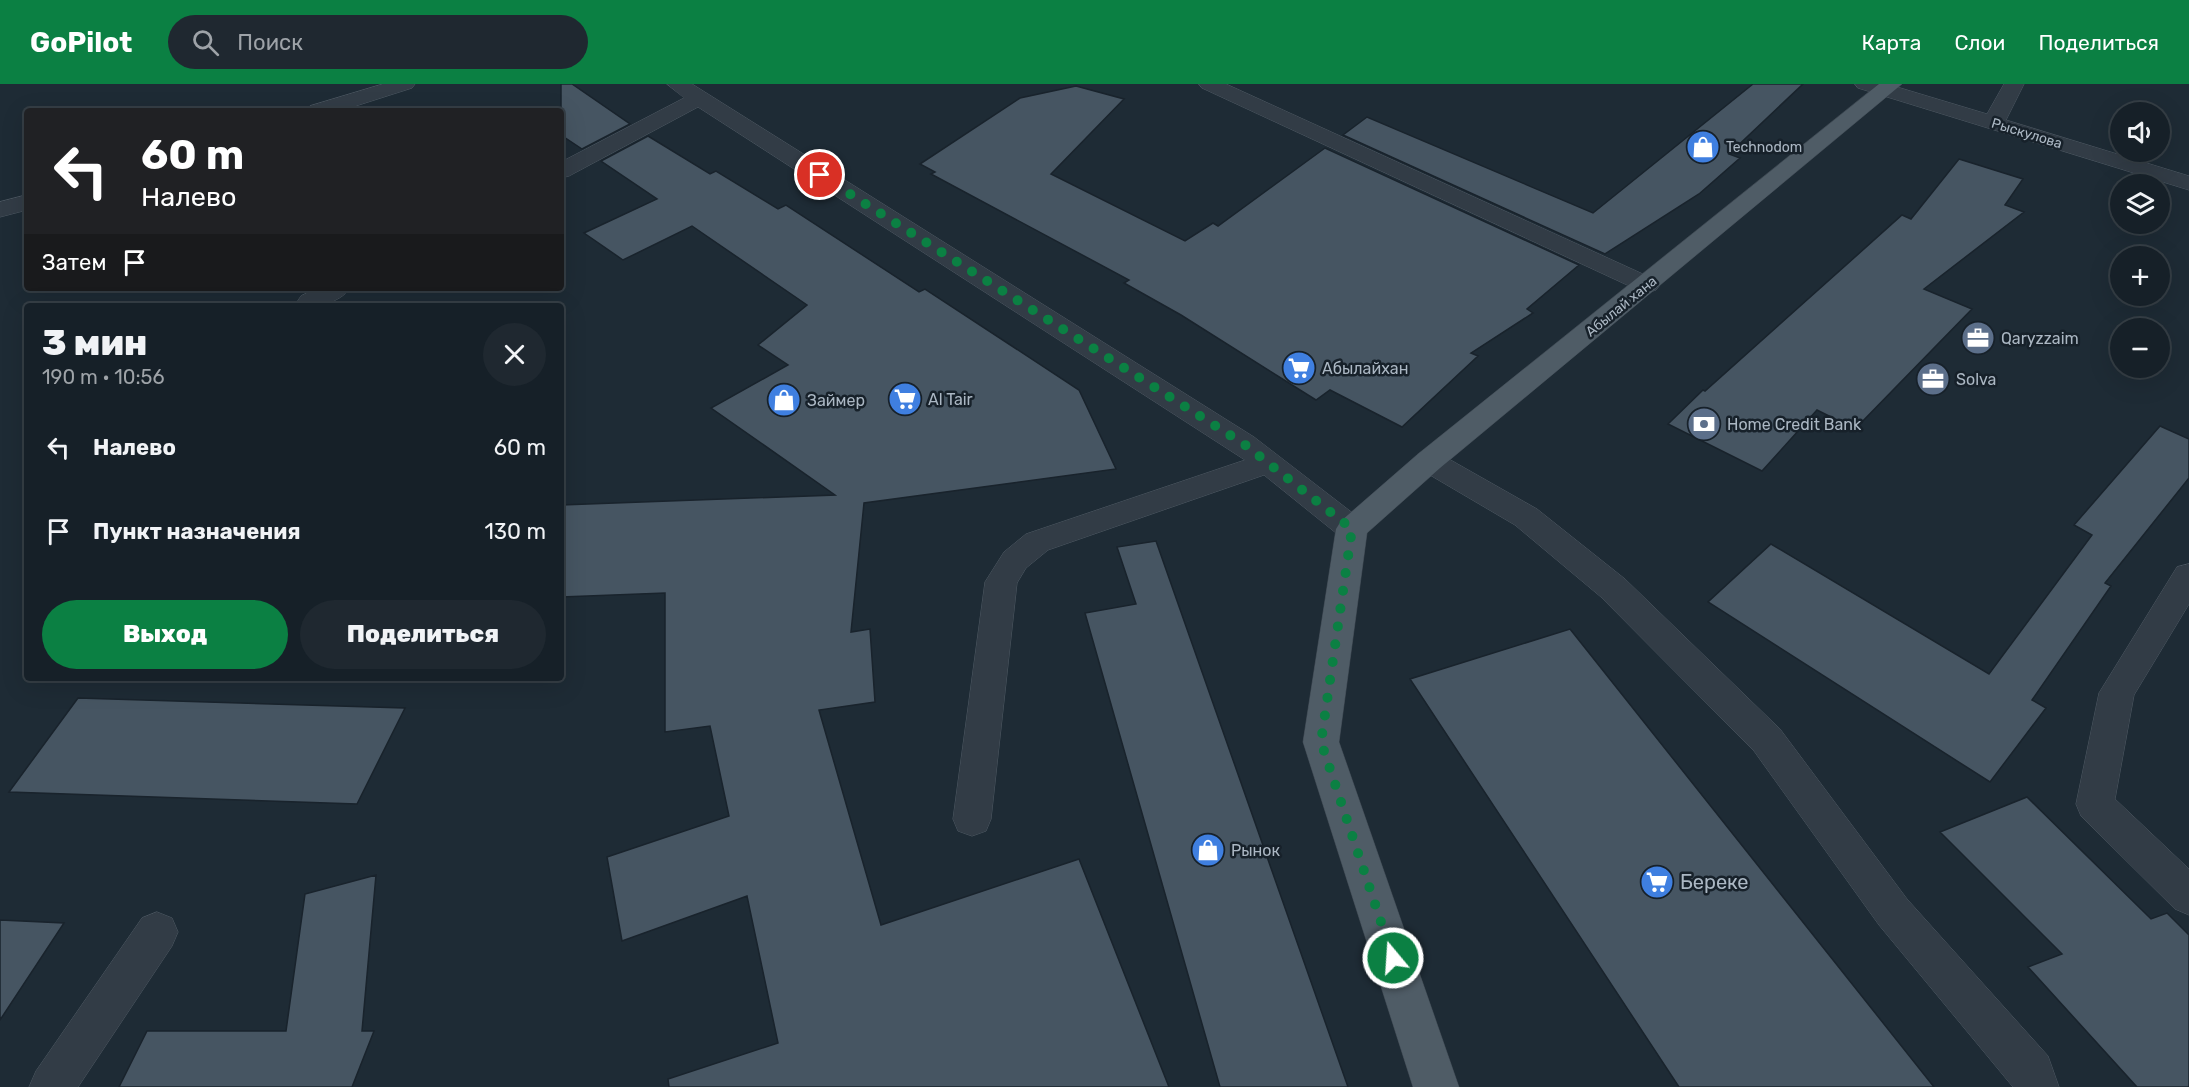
<!DOCTYPE html>
<html lang="ru">
<head>
<meta charset="utf-8">
<style>
  body { margin:0; font-family:Rubik,sans-serif; background:#1f2830; color:#f1f3f6; height:100vh; display:flex; flex-direction:column; font-size:22px; white-space:nowrap }
  * { box-sizing:border-box; margin:0 }
  p { font-size:20px; color:#9ea3a8 }
  .icon { flex:none; width:33px; height:33px; fill:none; stroke:currentColor; stroke-width:2; stroke-linecap:round; stroke-linejoin:round }
  .map { position:relative; flex:1; overflow:hidden }
  .details { position:absolute; left:24px; top:219px; width:540px; height:378px; display:flex; flex-direction:column; background:#162028; border-radius:6px; box-shadow:0 6px 24px #0002,0 0 0 2px #353e45 }
  .details>* { flex:none }
  .banner { position:absolute; left:24px; top:24px; width:540px; height:183px; border-radius:6px; box-shadow:0 6px 24px #0002,0 0 0 2px #353e45; background:#202124; color:#fff; overflow:hidden }
  .tools { position:absolute; left:2110px; top:18px; display:grid; gap:12px }
  .tools a { display:grid; place-items:center; width:60px; height:60px; border-radius:50%; background:#162028; box-shadow:0 6px 24px #0002,0 0 0 2px #353e45; font-size:30px }
  .pin { position:absolute; display:grid; place-items:center; width:51px; height:51px; color:#fff; margin:-26px; border:3px solid #fff; border-radius:50%; box-shadow:0 2px 6px #0007 }
  .me { position:absolute; width:66px; margin:-33px; rotate:342deg; stroke-linejoin:round; filter:drop-shadow(0 0 4px #0008) }
  .turn { display:flex; align-items:center; gap:21px; height:126px; padding:0 18px; font-size:27px }
  .turn .icon { width:78px; height:78px; stroke-width:2.5 }
  .turn b { display:block; font-size:42px; line-height:51px }
  .then { display:flex; align-items:center; height:57px; padding:0 18px; background:#0003; gap:12px; font-size:22px }
  .round { display:grid; place-items:center; flex:none; width:63px; height:63px; border-radius:32px; background:#1f2830 }
  .headline { display:flex; align-items:center; justify-content:space-between; height:102px; padding:0 18px }
  h1 { font-size:36px; font-weight:800; line-height:45px }
  .primary-button { display:flex; gap:12px; margin-top:auto; padding:12px 18px }
  .primary-button a { flex:1; height:69px; border-radius:36px; background:#0b8043; color:#fff; font-size:24px; font-weight:800; line-height:69px; text-align:center }
  .primary-button a+a { background:#1f2830; color:#f1f3f6 }
  ul { padding:0; list-style:none }
  li { display:flex; align-items:center; gap:18px; height:84px; padding:0 18px }
  li div { flex:1 }
  li b { display:block; font-size:22px }
  li em { font-style:normal }
  header { display:flex; align-items:center; gap:36px; box-sizing:border-box; height:84px; padding:0 30px; background:#0b8043; color:#fff }
  header strong { font-size:28px }
  nav { display:flex; gap:33px; margin-inline-start:auto; font-size:21px }
  .search { width:420px; height:54px; background:#1f2830; display:flex; align-items:center; gap:15px; box-sizing:border-box; padding:0 21px; border-radius:33px; color:#9ea3a8; font-size:22px }
  .map>svg:first-child { display:block }
</style>
</head>
<body>
<header>
<strong>GoPilot</strong>
<div class="search"><svg class="icon" aria-label="search" viewBox="0 0 24 24"><circle cx="10" cy="10" r="6"/><path d="M15 15l6 6"/></svg>Поиск</div>
<nav><a>Карта</a><a>Слои</a><a>Поделиться</a></nav>
</header>
<div class="map">
<svg width="2189" height="1003" viewBox="0 0 2189 1003">
  <rect width="100%" height="100%" fill="#1e2b35"/>
  <path fill="#465562" stroke="#19232c" stroke-width="1.5" d="M561 0H572L630 40 582 65 561 51Z
    M1753 0H1803L1729 70 1740 74 1699 110 1605 170 1343 51 1367 33 1593 129Z
    M1076 2 1124 15 1051 90 1185 157 1213 139 1218 142 1325 64 1579 181 1527 225 1533 229 1471 269 1478 272 1402 343 1330 306 1316 316 1181 231 1124 199 1129 196 931 90 935 88 920 80 1020 14Z
    M648 52 710 90 716 87 778 125 786 121 919 208 925 205 1079 306 1116 385 864 419 851 548 870 545 875 618 819 626 881 841 1079 775 1169 1003H669L668 995 778 959 747 812 622 857 607 773 729 732 710 642 665 648V509L561 513V421L835 411 711 324 788 281 758 261 807 221 692 142 623 176 584 149 657 115 601 77Z
    M1959 75 2023 95 2005 121 2024 128 1924 205 1972 225 1855 345 1817 326 1762 387 1668 340 1703 306 1705 307 1902 131 1911 135Z
    M2160 342 2189 355V394L2105 499 2111 502 2032 616 2046 624 1990 698 1708 518 1771 460 1989 590 2092 451 2074 441Z
    M1156 457 1348 1003H1220L1085 529 1136 520 1117 463Z
    M1570 545 1934 1003H1679L1410 595Z
    M78 614 405 624 357 720 9 708Z
    M2027 713 2151 835 2167 829 2189 851V1003H2137L2028 883 2062 870 1940 748Z
    M376 791 362 947H374L352 1003H119L147 947H286L305 810Z
    M0 836 64 839 0 936Z"/>
  <g fill="none" stroke-linecap="round" stroke-linejoin="round">
    <g stroke="#4f5a64" stroke-width="1">
      <path id="minor" d="M383 0H415L412 4 340 27H307L310 22Z
        M667 0H692L1254 353 1363 437 1368 445 1363 453 1352 456 1341 453 1264 391 1048 466 1026 484 1017 499 991 735 986 747 972 752 958 747 953 735 985 498 1004 468 1026 450 1245 376 698 23 569 92 561 94V78L684 14Z
        M1199 0H1226L1656 196 1660 201 1656 206 1647 209 1638 206 1202 4Z
        M1855 0H1887L1987 30 2004 0H2024L2006 36 2189 92V106L1858 4Z
        M27 111V126L0 133V118Z
        M317 204H350C339 220 318 222 300 222L297 218 301 212Z
        M1429 367 1440 370 1537 425 1625 495 1780 645 1907 815 2048 972 2059 1003H2013L1879 841 1754 667 1601 513 1515 441 1418 384 1414 377 1418 370Z
        M2189 480V520L2134 611 2115 715 2189 785V831L2175 825 2081 732 2076 720 2099 609 2177 483Z
        M157 828 172 834 178 848 172 862 78 1003H29L36 987 142 834Z"/>
    </g>
    <g stroke="#3b454f" stroke-width="1">
      <path id="major" d="M1879 0H1902L1440 384 1367 449 1339 658 1459 1003H1413L1303 658 1336 445 1341 437 1418 370Z"/>
    </g>
    <use href="#minor" fill="#323c46" fill-rule="evenodd"/>
    <use href="#major" fill="#4f5c66" fill-rule="evenodd"/>
  </g>
  <g fill="none" stroke-linecap="round" stroke-linejoin="round">
    <path stroke="#0b8043" stroke-width="10" stroke-dasharray="0 18" d="M820 91 1244 360 1352 445 1321 658 1393 874"/>
  </g>
  <defs>
    <g id="shop-disc" transform="scale(1.725)"><circle r="9.5" fill="#3f7fe0" stroke="#17212a"/><path d="M-5-2.5h2.3a2.7 3.5 0 0 1 5.4 0H5L5.5 6h-11ZM-1.5-2.5h3a1.5 2.3 0 0 0-3 0Z" fill="#fff"/></g>
    <g id="office-disc" transform="scale(1.725)"><circle r="9.5" fill="#5c6f8a" stroke="#17212a"/><path d="M-6-3h4V-5.5h4V-3h4V5H-6ZM-1-4.5V-3h2v-1.5ZM-6 0V1H6V0Z" fill="#fff"/></g>
    <g id="supermarket-disc" transform="scale(1.725)"><circle r="9.5" fill="#3f7fe0" stroke="#17212a"/><path d="M-6-5.5h2.5l.6 2H6L4.5 2H-2.5L-4.4-4H-6ZM-1.5 3.2a1.3 1.3 0 1 0 .1 0ZM3 3.2a1.3 1.3 0 1 0 .1 0Z" fill="#fff"/></g>
    <g id="bank-disc" transform="scale(1.725)"><circle r="9.5" fill="#5c6f8a" stroke="#17212a"/><path d="M-6-4H6V4H-6ZM0-2.3a2.3 2.3 0 1 0 0 4.6a2.3 2.3 0 1 0 0-4.6Z" fill="#fff"/></g>
  </defs>
  <g fill-rule="evenodd">
    <use href="#shop-disc" x="1703" y="63"/>
    <use href="#office-disc" x="1978" y="254"/>
    <use href="#supermarket-disc" x="1299" y="284"/>
    <use href="#office-disc" x="1933" y="295"/>
    <use href="#supermarket-disc" x="905" y="315"/>
    <use href="#shop-disc" x="784" y="316"/>
    <use href="#bank-disc" x="1704" y="340"/>
    <use href="#shop-disc" x="1208" y="766"/>
    <use href="#supermarket-disc" x="1657" y="798"/>
  </g>
  <g text-anchor="middle" stroke-width="5" stroke-linejoin="round" paint-order="stroke">
    <g font-size="14" fill="#abb7c3" stroke="#17212a">
      <text transform="translate(2027 49) rotate(17)" y="5">Рыскулова</text>
      <text transform="translate(1621 222) rotate(-39)" y="5">Абылай хана</text>
    </g>
    <g font-size="14" fill="#abb7c3" stroke="#17212a" text-anchor="start">
      <text x="1726" y="68">Technodom</text>
    </g>
    <g font-size="16" fill="#abb7c3" stroke="#17212a" text-anchor="start">
      <text x="2001" y="260">Qaryzzaim</text>
      <text x="1322" y="290">Абылайхан</text>
      <text x="1956" y="301">Solva</text>
      <text x="928" y="321">Al Tair</text>
      <text x="807" y="322">Займер</text>
      <text x="1727" y="346">Home Credit Bank</text>
      <text x="1231" y="772">Рынок</text>
    </g>
    <g font-size="20" fill="#abb7c3" stroke="#17212a" text-anchor="start">
      <text x="1680" y="805">Береке</text>
    </g>
  </g>
</svg>
<div class="tools">
<a><svg class="icon" aria-label="sound" viewBox="0 0 24 24"><path d="M4 9h4l5-4v14l-5-4H4zM17 9q2 3 0 6"/></svg></a>
<a><svg class="icon" aria-label="layers" viewBox="0 0 24 24"><path d="M12 4l9 5-9 5-9-5zM3 14l9 5 9-5"/></svg></a>
<a>+</a>
<a>−</a>
</div>
<div class="pin" style="left:820px;top:91px;background:#d93025"><svg class="icon" aria-label="arrive" viewBox="0 0 24 24"><path d="M6 21V4h12l-3 4 3 4H6"/></svg></div>
<svg class="me" style="left:1393px;top:874px" viewBox="-20 -20 40 40"><circle r="17" fill="#0b8043" stroke="#fff" stroke-width="3"/><path d="M0-11L8 9 0 5-8 9z" fill="#fff"/></svg>
<div class="banner">
<div class="turn"><svg class="icon" aria-label="left" viewBox="0 0 24 24"><path d="M17 20v-9H6M10 6l-5 5 5 5"/></svg><div><b>60 m</b>Налево</div></div>
<div class="then">Затем<svg class="icon" aria-label="arrive" viewBox="0 0 24 24"><path d="M6 21V4h12l-3 4 3 4H6"/></svg></div>
</div>
<section class="details">
<div class="headline"><div><h1>3 мин</h1><p>190 m · 10:56</p></div><a class="round"><svg class="icon" aria-label="close" viewBox="0 0 24 24"><path d="M6 6l12 12M18 6L6 18"/></svg></a></div>
<ul>
<li><svg class="icon" aria-label="left" viewBox="0 0 24 24"><path d="M17 20v-9H6M10 6l-5 5 5 5"/></svg><div><b>Налево</b></div><em>60 m</em></li>
<li><svg class="icon" aria-label="arrive" viewBox="0 0 24 24"><path d="M6 21V4h12l-3 4 3 4H6"/></svg><div><b>Пункт назначения</b></div><em>130 m</em></li>
</ul>
<div class="primary-button"><a>Выход</a><a>Поделиться</a></div>
</section>
</div>
</body>
</html>
